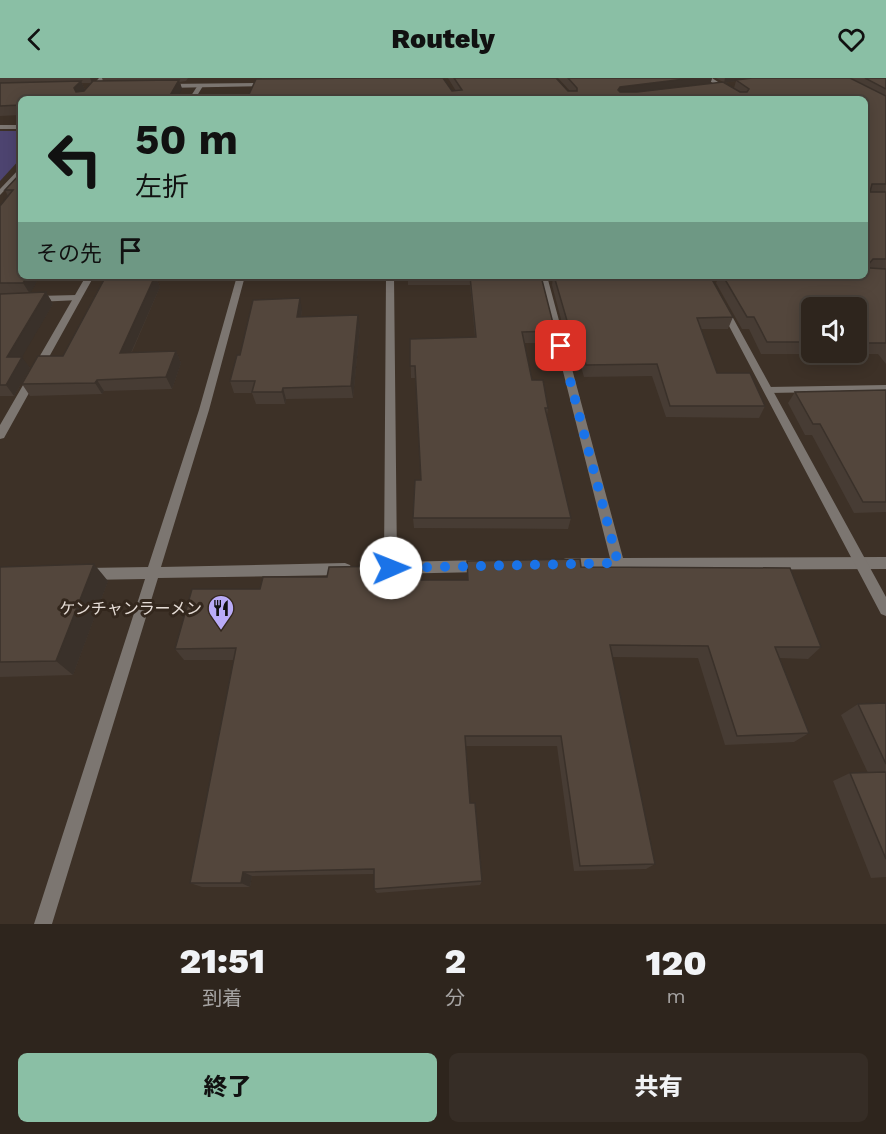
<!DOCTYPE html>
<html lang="ja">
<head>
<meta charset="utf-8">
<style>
  body { margin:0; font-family:"Work Sans","Noto Sans JP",sans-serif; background:#362d26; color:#f1f3f6; height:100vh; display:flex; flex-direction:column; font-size:22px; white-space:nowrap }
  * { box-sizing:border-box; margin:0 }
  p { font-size:20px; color:#a7a5a4 }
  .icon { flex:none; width:33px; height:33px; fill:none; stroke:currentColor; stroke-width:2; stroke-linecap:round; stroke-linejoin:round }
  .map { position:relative; height:846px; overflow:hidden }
  .side { display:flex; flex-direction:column; background:#2e251d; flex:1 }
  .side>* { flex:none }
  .hud { position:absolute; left:18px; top:18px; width:850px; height:183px; border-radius:9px; box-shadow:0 3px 15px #0003,0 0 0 2px #49423b; background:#8abfa5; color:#111; overflow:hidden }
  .controls { position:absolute; left:801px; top:219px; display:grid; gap:12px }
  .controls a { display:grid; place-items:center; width:66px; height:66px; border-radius:9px; background:#2e251d; box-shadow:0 3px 15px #0003,0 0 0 2px #49423b; font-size:30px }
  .pin { position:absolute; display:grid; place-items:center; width:51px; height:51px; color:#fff; margin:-26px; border-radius:12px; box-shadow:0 3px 9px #0006 }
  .me { position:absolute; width:66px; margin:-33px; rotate:89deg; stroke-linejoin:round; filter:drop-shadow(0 0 4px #0008) }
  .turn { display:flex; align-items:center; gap:21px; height:126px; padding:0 18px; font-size:27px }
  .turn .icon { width:78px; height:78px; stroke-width:2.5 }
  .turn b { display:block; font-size:42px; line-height:51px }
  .then { display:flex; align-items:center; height:57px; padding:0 18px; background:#0003; gap:12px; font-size:22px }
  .eta { display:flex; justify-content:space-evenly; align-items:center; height:102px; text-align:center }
  .eta b { font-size:36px; font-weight:800; line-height:42px }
  .action { display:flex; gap:12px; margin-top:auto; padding:12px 18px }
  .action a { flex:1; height:69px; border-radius:9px; background:#8abfa5; color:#111; font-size:24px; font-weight:800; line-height:69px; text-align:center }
  .action a+a { background:#362d26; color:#f1f3f6 }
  header { display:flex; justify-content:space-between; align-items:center; height:78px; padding:0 18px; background:#8abfa5; color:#111; font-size:27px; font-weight:800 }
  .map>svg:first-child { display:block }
</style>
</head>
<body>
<header><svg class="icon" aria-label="back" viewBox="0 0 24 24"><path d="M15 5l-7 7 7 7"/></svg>Routely<svg class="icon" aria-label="heart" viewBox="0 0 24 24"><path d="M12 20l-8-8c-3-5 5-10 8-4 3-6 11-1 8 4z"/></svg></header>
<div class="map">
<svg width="886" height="846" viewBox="0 0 886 846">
  <rect width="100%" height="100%" fill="#3d3127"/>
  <path fill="#4d4470" d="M0 53H21V80L0 103Z"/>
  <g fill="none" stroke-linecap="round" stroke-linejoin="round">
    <path fill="#7c7671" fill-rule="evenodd" d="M705 0H712L744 21H737Z
      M198 7 203 8 195 21H189Z
      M0 47H21V51H0Z
      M86 198H94L4 360 0 361V347Z
      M237 198H245L209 332 161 489 345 485 350 487 352 491 350 495 345 497 158 500 52 846H34L145 501 86 502 81 500 79 496 81 492 86 490 148 489 199 332Z
      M386 198H394L397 484 483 482 488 484 490 488 488 492 483 494 386 496 381 494 379 490 384 485Z
      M539 198H547L623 480 886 479V491L566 492 561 490 560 486 561 482 566 480H610Z
      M691 198H738V199L734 202H695L692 201Z
      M886 307V313L768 315 763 312 768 309Z"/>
    <path fill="#7c7671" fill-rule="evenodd" d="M99 0H105L86 21H80Z
      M268 5 270 8 165 10 162 8 165 6Z
      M21 89V95L0 117V111Z
      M77 217 81 220 80 222 36 224 32 221 36 218Z
      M723 226 727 229 886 519V538L881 536 719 229Z"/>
  </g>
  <path fill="#473c34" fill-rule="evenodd" d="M0 0H97L94 3H103L102 0H188L186 3 180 4 182 11 21 21V37L0 38ZM82 5H92L85 12Z
    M261 0H443L452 13H456L448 0H556L568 13H570L558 0H712L710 6 723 4 716 0H886V286L878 276H761L749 251H742L716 205 719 198H866V21H247L262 1ZM736 3 734 10 724 5ZM812 230H856V274H812Z
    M21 95 40 198 30 215 46 214 53 226 21 279 30 290 14 318H0V128L8 118 5 112Z
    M155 198 160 209 132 274 176 273 181 285 172 311 104 313 102 316 30 318 22 306 63 278Z
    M408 198H541L555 253 553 265H524L532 302 548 330 547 337 571 440 568 451 414 450 413 440 421 402 416 300H411L410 261 475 259 470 207H408Z
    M553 198H710L733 239 728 251H701L717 295 765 328 759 340 666 339 652 298 584 299 574 264H567L552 207Z
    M302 232 301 239 360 249 353 320 286 321 285 326H256L252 315H234L230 303 240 277Z
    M886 312V434L854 435 812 357H805L788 325 795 314Z
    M467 483 581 489 821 569 808 581 779 580 809 655 794 664 725 667 698 580 612 579 655 786 646 791 574 793 557 668H465L470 725 482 803 480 807 377 815 374 811V796L252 798 250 809H202L190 805 234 582H184L175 571 260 511 467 502Z
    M0 489 108 503 73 597 0 599Z
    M886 625V799L871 800 833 703 850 695H868L841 637 858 626Z"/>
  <path fill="#3a312a" d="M90 0H97L92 5Z
    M693 0H712L710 7 618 19V12L620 9Z
    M725 0H762L736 2V3L724 5Z
    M179 2 182 11 177 21H168Z
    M81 3 85 12 78 19 74 10Z
    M27 198H40L30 216 23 205Z
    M155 198 160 209 126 286 120 275Z
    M46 214 53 226 15 291 7 279Z
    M300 220 302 232 299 251 297 239Z
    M358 237 360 249 353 320 351 308Z
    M176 273 181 285 172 311 166 299Z
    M22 279 30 290 14 318 6 307Z
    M97 302 104 313 102 316 95 305Z
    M283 310 286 321 285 326 282 314Z
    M94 486 108 503 73 597 56 583Z
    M243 794 252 798 250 809 241 805Z"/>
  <path fill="#53463c" stroke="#3a312a" stroke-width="1.5" d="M364 0H443L452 13 462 12 454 0H556L568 13H577V10L568 0H693L620 9 618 12 620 14H637L723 4 740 14H747L749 11 736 2 752 0H850L886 18V106H872L870 114H886V181H873L867 188 870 190 886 191V265H856V230H812V264H767L754 239H747L723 198H866V145H867L866 144V21H247L256 1Z
    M865 0H886V11Z
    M179 2 168 21H21V27L0 28V5L81 3 74 10 76 14 84 13 93 3Z
    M21 95V198H27L23 205H0V128L13 112H5Z
    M106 198H155L120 275 176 273 166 299 97 302 95 305 22 306 38 278H63Z
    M470 198H541L555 253 522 254 532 302H543L548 330H545L571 440H413L415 402H421L415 288H410V261L476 259Z
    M554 198H710L733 239 697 240 717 295H750L765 328H670L657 286 586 287 577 252 570 253Z
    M46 214 7 279H22L6 307H0V216Z
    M300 220 297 239 358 237 351 308 283 310 282 314H252L255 303H230L237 277H240L253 222Z
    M886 312V424H863L820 346H813L795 314Z
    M580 481 581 489 790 490 821 569H775L809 655 737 658 708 568 610 567 655 786 580 788 561 658H465L470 725H475L482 803 374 811V791L243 794 241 805H190L236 570 175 571 192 511H260L263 499H327L329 489 401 488 400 502H468L467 483Z
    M94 486 56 583 0 584V489Z
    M886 625V686L858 626Z
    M886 694V781L850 695Z"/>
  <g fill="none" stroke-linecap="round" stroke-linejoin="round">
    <path stroke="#1a73e8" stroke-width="10" stroke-dasharray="0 18" d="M391 490 618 485 561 268"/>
  </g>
  <defs>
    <g id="restaurant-pin" transform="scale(1.35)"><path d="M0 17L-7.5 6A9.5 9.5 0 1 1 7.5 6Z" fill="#b9abf7" stroke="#33271d"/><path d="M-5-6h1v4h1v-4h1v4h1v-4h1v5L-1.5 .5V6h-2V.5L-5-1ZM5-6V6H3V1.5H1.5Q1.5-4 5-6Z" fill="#111"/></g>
  </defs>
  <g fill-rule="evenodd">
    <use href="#restaurant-pin" x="221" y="530"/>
  </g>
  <g text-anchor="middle" stroke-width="6" stroke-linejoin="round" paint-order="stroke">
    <g font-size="16" fill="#e6ddd7" stroke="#33271d" text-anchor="end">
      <text x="202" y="536">ケンチャンラーメン</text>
    </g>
  </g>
</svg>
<div class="controls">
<a><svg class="icon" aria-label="sound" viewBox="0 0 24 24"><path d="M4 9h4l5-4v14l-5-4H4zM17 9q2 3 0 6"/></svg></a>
</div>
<div class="pin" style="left:561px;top:268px;background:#d93025"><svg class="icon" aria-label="arrive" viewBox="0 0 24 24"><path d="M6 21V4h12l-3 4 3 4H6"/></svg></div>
<svg class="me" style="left:391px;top:490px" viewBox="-20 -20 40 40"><circle r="19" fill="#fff"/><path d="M0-13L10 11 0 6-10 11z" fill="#1a73e8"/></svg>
<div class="hud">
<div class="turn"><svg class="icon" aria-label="left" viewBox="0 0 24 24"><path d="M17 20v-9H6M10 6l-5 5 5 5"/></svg><div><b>50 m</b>左折</div></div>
<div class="then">その先<svg class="icon" aria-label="arrive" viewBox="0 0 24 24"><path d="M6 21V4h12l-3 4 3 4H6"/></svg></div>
</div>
</div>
<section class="side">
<div class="eta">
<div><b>21:51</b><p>到着</p></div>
<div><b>2</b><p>分</p></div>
<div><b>120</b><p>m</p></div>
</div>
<div class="action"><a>終了</a><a>共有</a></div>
</section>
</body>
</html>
